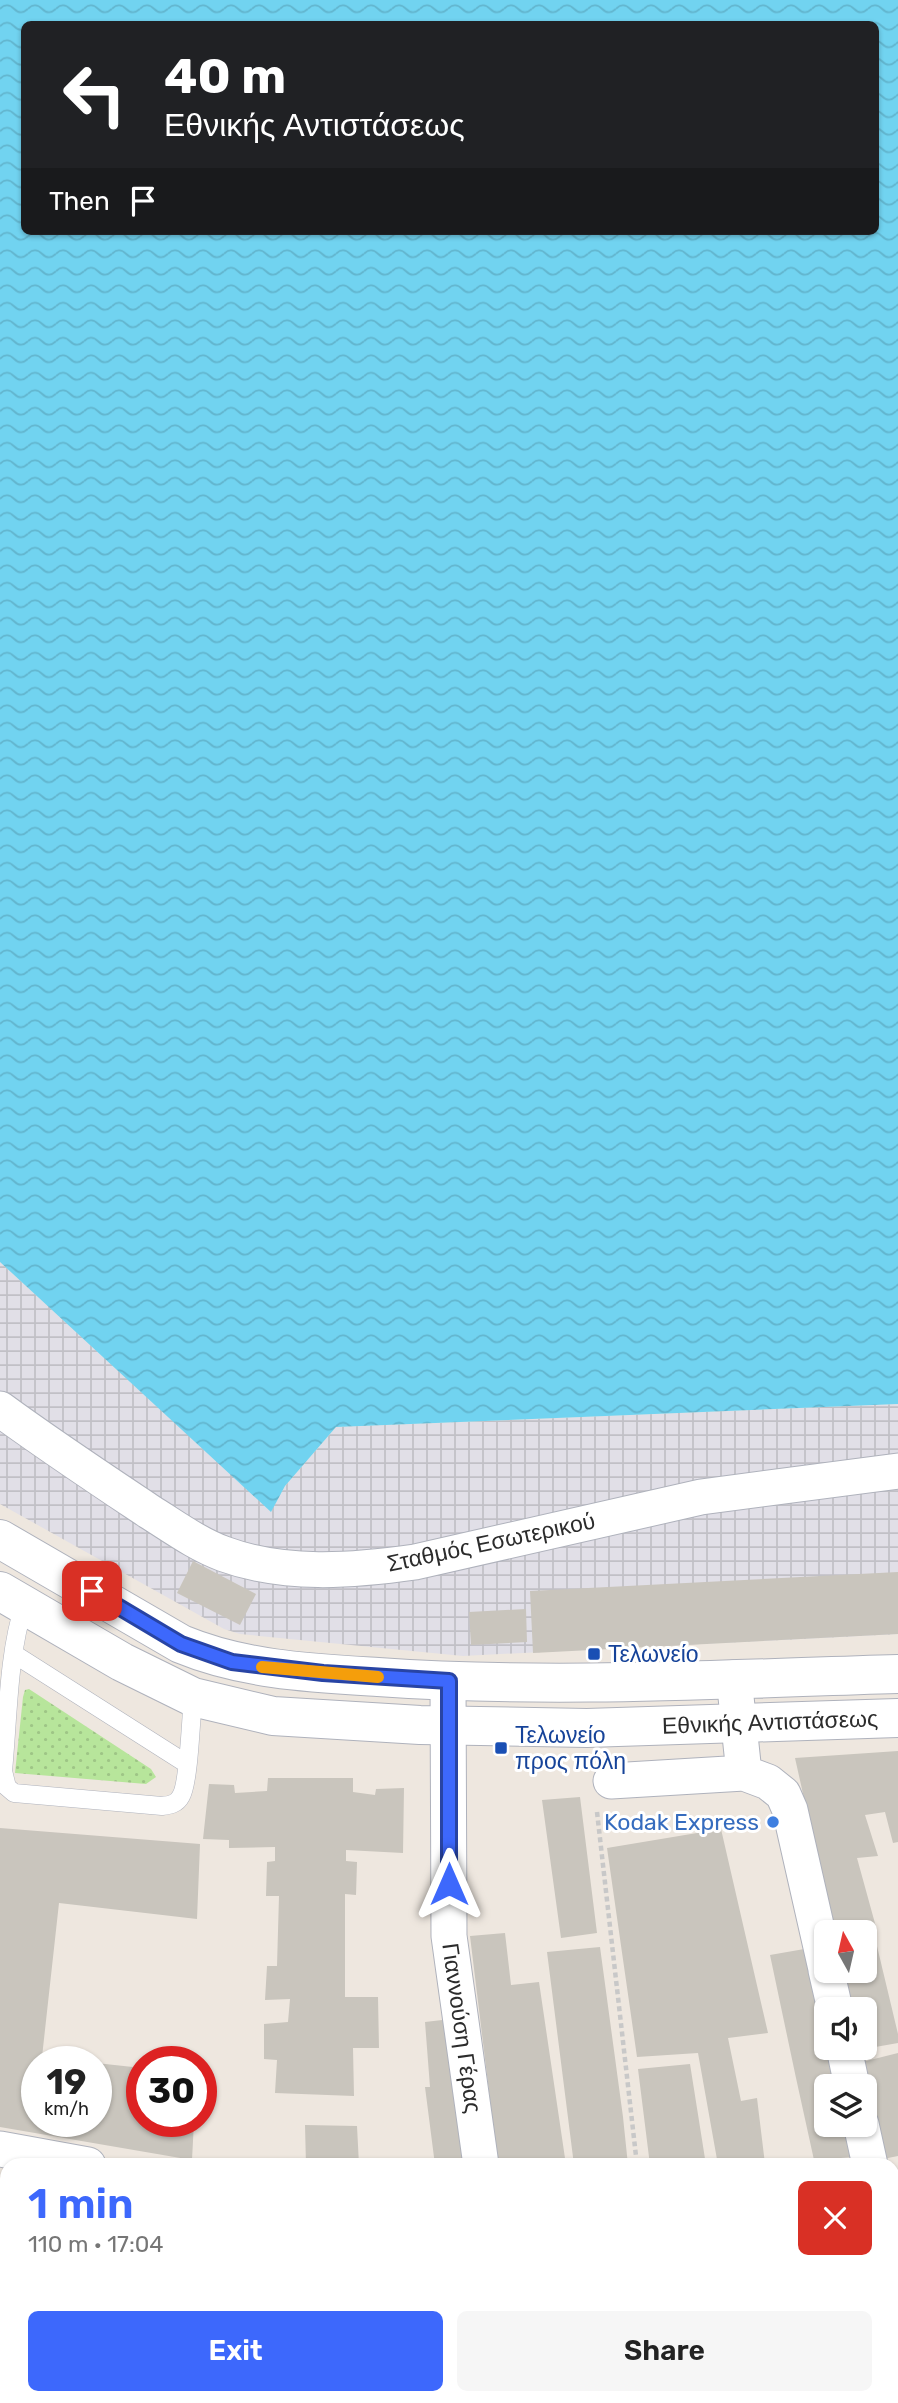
<!DOCTYPE html>
<html lang="en">
<head>
<meta charset="utf-8">
<style>
  body { margin:0; font-family:Rubik,sans-serif; background:#f6f6f6; color:#222; height:100vh; display:flex; flex-direction:column; font-size:26px; white-space:nowrap }
  * { box-sizing:border-box; margin:0 }
  p { font-size:23px; color:#767676 }
  .icon { flex:none; width:38px; height:38px; fill:none; stroke:currentColor; stroke-width:2; stroke-linecap:round; stroke-linejoin:round }
  .map { position:relative; flex:1; overflow:hidden }
  .drawer { position:absolute; left:0px; top:2158px; width:900px; height:247px; display:flex; flex-direction:column; background:#fff; border-radius:21px 21px 0 0; box-shadow:0 2px 5px #0004 }
  .drawer>* { flex:none }
  .guide { position:absolute; left:21px; top:21px; width:858px; height:214px; border-radius:10px; box-shadow:0 2px 5px #0004; background:#202124; color:#fff; overflow:hidden }
  .needle { width:46px; rotate:352deg }
  .fabs { position:absolute; left:814px; top:1920px; display:grid; gap:14px }
  .fabs a { display:grid; place-items:center; width:63px; height:63px; border-radius:10px; background:#fff; box-shadow:0 2px 5px #0004; font-size:35px }
  .speed { position:absolute; left:21px; top:2046px; display:flex; gap:14px; font-size:35px; font-weight:700; text-align:center }
  .speed>* { display:grid; place-content:center; width:91px; height:91px; border-radius:50%; background:#fff; box-shadow:0 2px 5px #0004; line-height:1 }
  .speed small { font-size:18px; font-weight:400 }
  .speed .limit { border:10px solid #d22; background:#fff; color:#111 }
  .pin { position:absolute; display:grid; place-items:center; width:60px; height:60px; color:#fff; margin:-30px; border-radius:14px; box-shadow:0 4px 10px #0006 }
  .me { position:absolute; width:77px; margin:-38px; rotate:0deg; stroke-linejoin:round; filter:drop-shadow(0 0 5px #0008) }
  .turn { display:flex; align-items:center; gap:24px; height:147px; padding:0 28px; font-size:32px }
  .turn .icon { width:91px; height:91px; stroke-width:2.5 }
  .turn b { display:block; font-size:49px; line-height:60px }
  .then { display:flex; align-items:center; height:66px; padding:0 28px; background:#0003; gap:14px; font-size:26px }
  .round { display:grid; place-items:center; flex:none; width:74px; height:74px; border-radius:10px; background:#f6f6f6 }
  .head { display:flex; align-items:center; justify-content:space-between; height:119px; padding:0 28px }
  h1 { font-size:42px; font-weight:600; line-height:52px; color:#3d68fc }
  .cta { display:flex; gap:14px; margin-top:auto; padding:14px 28px }
  .cta a { flex:1; height:80px; border-radius:10px; background:#3d68fc; color:#fff; font-size:28px; font-weight:600; line-height:80px; text-align:center }
  .cta a+a { background:#f6f6f6; color:#222 }
  .map>svg:first-child { display:block }
</style>
</head>
<body>
<div class="map">
<svg width="898" height="2403" viewBox="0 0 898 2403">
  <defs>
    <pattern id="industrial-grid" width="8" height="8" patternUnits="userSpaceOnUse" patternTransform="scale(1.75)"><rect width="8" height="8" fill="#e1dfe7"/><path d="M0 4h8M4 0v8" fill="none" stroke="#c1c0c6"/></pattern>
    <pattern id="grass-dots" width="8" height="8" patternUnits="userSpaceOnUse" patternTransform="scale(1.75)"><rect width="8" height="8" fill="#b7e59b"/><path d="M2 2h.1M6 6h.1" fill="none" stroke="#9ec586" stroke-width="1.8" stroke-linecap="round"/></pattern>
    <pattern id="water-waves" width="16" height="10" patternUnits="userSpaceOnUse" patternTransform="scale(1.75)"><rect width="16" height="10" fill="#71d3f0"/><path d="M0 5q4-4 8 0t8 0" fill="none" stroke="#62b5ce"/></pattern>
  </defs>
  <rect width="100%" height="100%" fill="#eee7df"/>
  <path fill="url(#industrial-grid)" d="M0 1262 271 1511 285 1486 336 1427 898 1404V1634L463 1656 240 1634 224 1629 0 1504Z"/>
  <path fill="url(#grass-dots)" d="M29 1689 151 1769 156 1777 146 1784 15 1773 23 1697 25 1690Z"/>
  <path fill="url(#water-waves)" fill-rule="evenodd" d="M0 0H898V1404L336 1427 285 1486 271 1512 0 1262ZM24 24H875V231H24Z"/>
  <path fill="#c9c5bd" d="M193 1561 256 1594 240 1625 177 1593Z
    M898 1572V1634L533 1653 530 1591Z
    M526 1609 527 1642 471 1645 469 1612Z
    M898 1751V1842L893 1843 885 1812 865 1815 878 1856 857 1858 876 1927 853 1932H834L795 1758Z
    M268 1778H353V1792L375 1795 376 1789 404 1788 403 1853 346 1850V1861L357 1862 356 1895 345 1894V1997H378L379 2048H353L354 2096 275 2093 277 2060 264 2059V2024L288 2022 290 1999 265 2000 267 1966H277L279 1896H266L267 1862 275 1861V1847L229 1848V1840L203 1839 209 1784 234 1785 235 1793 267 1791Z
    M580 1797 597 1933 561 1938 542 1800Z
    M0 1828 200 1844 197 1919 59 1903 42 2057 67 2060V2062H37V2121H96V2063L142 2068V2121H194L192 2160 0 2127Z
    M721 1829 768 2033 728 2038 741 2101 757 2098 765 2164 718 2165 698 2053 637 2057 607 1848Z
    M505 1933 511 1985 539 1982 566 2165H498L470 1936Z
    M876 1942 898 2034V2043L864 2049V2009H851L843 1970H864V1944Z
    M600 1947 623 2117 628 2165H574L547 1952Z
    M810 1948 826 2019V2048H832L840 2086H826V2124H848L854 2157 814 2160 796 2078 770 1955Z
    M451 2019 469 2165H435L425 2087H430L425 2022Z
    M898 2053V2156L883 2159 862 2062Z
    M690 2064 706 2165H650L638 2069Z
    M305 2125 357 2126 359 2165H306Z
    M0 2183H7V2234H0Z
    M898 2209V2255L892 2256V2210Z
    M1 2257H7V2293H4Z
    M892 2260 898 2273V2291L892 2293Z
    M892 2306H898V2361H892Z
    M7 2389V2398H28V2403H0V2390Z
    M122 2398H147L149 2403H109Z
    M228 2398H268L273 2403H224Z
    M343 2398H382L385 2403H346Z
    M508 2398H548L550 2403H510Z
    M574 2398H614V2400L630 2401V2403H573Z
    M739 2398H773L775 2403H741Z
    M838 2398H876L875 2403H838Z"/>
  <g fill="none" stroke-linecap="round" stroke-linejoin="round">
    <g stroke="#afb2bc" stroke-width="19">
      <path id="lane" d="M24 1606C8 1653 8 1721 3 1771L7 1787 14 1793 162 1806C170 1805 177 1804 181 1796 189 1783 191 1717 193 1697
        M14 1654 187 1764"/>
    </g>
    <g stroke="#afb2bc" stroke-width="37">
      <path id="street" d="M0 1409C49 1445 99 1478 150 1512 174 1527 197 1544 224 1554 284 1576 352 1571 415 1562L701 1497 898 1471
        M734 1678 744 1773
        M448 1681 449 1936 481 2165
        M611 1781 744 1773 768 1782 783 1794 790 1810 826 1969
        M826 1970 835 2009
        M844 2048 852 2086
        M861 2124 870 2165
        M0 2149 88 2165"/>
    </g>
    <g stroke="#afb2bc" stroke-width="40">
      <path id="secondary" d="M0 1539 181 1644C244 1670 311 1673 378 1677 551 1689 725 1679 898 1674
        M0 1591 122 1662 193 1697 273 1716 420 1725 587 1728 898 1718"/>
    </g>
    <path stroke="#c8c8c8" stroke-width="4.5" stroke-dasharray="5 3.5" stroke-linecap="butt" d="M597 1812 637 2165
      M0 2242 7 2243
      M892 2380H898
      M332 2398 336 2403
      M442 2398 445 2403
      M652 2401 667 2398
      M200 2403 204 2398
      M562 2403V2398"/>
    <use href="#lane" stroke="#fff" stroke-width="18"/>
    <use href="#street" stroke="#fff" stroke-width="35"/>
    <use href="#secondary" stroke="#fff" stroke-width="38"/>
  </g>
  <g fill="none" stroke-linecap="round" stroke-linejoin="round">
    <g stroke="#2844a4" stroke-width="18">
      <path id="route" d="M92 1591 181 1644 232 1662 323 1673 449 1681V1884"/>
    </g>
    <use href="#route" stroke="#3d68fc" stroke-width="12"/>
    <path stroke="#f59e0b" stroke-width="12" d="M262 1667 378 1677"/>
  </g>
  <g fill="#1a4fb4" stroke="#fff" stroke-width="2.5">
    <rect x="587" y="1647" width="14" height="14" rx="3.5"/>
    <rect x="494" y="1741" width="14" height="14" rx="3.5"/>
  </g>
  <circle fill="#3f7fe0" stroke="#fff" stroke-width="2.5" cx="773" cy="1822" r="7"/>
  <g text-anchor="middle" stroke-width="6" stroke-linejoin="round" paint-order="stroke">
    <g font-size="23" fill="#2c2c2c" stroke="#fff">
      <text transform="translate(491 1542) rotate(-12)" y="8">Σταθμός Εσωτερικού</text>
      <text transform="translate(770 1722) rotate(-2)" y="8">Εθνικής Αντιστάσεως</text>
      <text transform="translate(462 2028) rotate(82)" y="8">Γιαννούση Γέρας</text>
    </g>
    <g font-size="23" fill="#164399" stroke="#fff" text-anchor="start">
      <text x="608" y="1662">Τελωνείο</text>
      <text x="515" y="1743">Τελωνείο<tspan x="515" dy="26">προς πόλη</tspan></text>
    </g>
    <g font-size="23" fill="#366cbe" stroke="#fff" text-anchor="end">
      <text x="759" y="1830">Kodak Express</text>
    </g>
  </g>
</svg>
<div class="fabs">
<a><svg class="needle" viewBox="-14 -14 28 28"><path d="M0-13l5 13h-10z" fill="#e53935"/><path d="M0 13l5-13h-10z" fill="#767676"/></svg></a>
<a><svg class="icon" aria-label="sound" viewBox="0 0 24 24"><path d="M4 9h4l5-4v14l-5-4H4zM17 9q2 3 0 6"/></svg></a>
<a><svg class="icon" aria-label="layers" viewBox="0 0 24 24"><path d="M12 4l9 5-9 5-9-5zM3 14l9 5 9-5"/></svg></a>
</div>
<div class="speed"><div>19<small>km/h</small></div><div class="limit">30</div></div>
<div class="pin" style="left:92px;top:1591px;background:#d93025"><svg class="icon" aria-label="arrive" viewBox="0 0 24 24"><path d="M6 21V4h12l-3 4 3 4H6"/></svg></div>
<svg class="me" style="left:449px;top:1884px" viewBox="-20 -20 40 40"><path d="M0-17L14 15 0 8-14 15z" fill="#3d68fc" stroke="#fff" stroke-width="4"/></svg>
<div class="guide">
<div class="turn"><svg class="icon" aria-label="left" viewBox="0 0 24 24"><path d="M17 20v-9H6M10 6l-5 5 5 5"/></svg><div><b>40 m</b>Εθνικής Αντιστάσεως</div></div>
<div class="then">Then<svg class="icon" aria-label="arrive" viewBox="0 0 24 24"><path d="M6 21V4h12l-3 4 3 4H6"/></svg></div>
</div>
<section class="drawer">
<div class="head"><div><h1>1 min</h1><p>110 m · 17:04</p></div><a class="round" style="background:#d93025;color:#fff"><svg class="icon" aria-label="close" viewBox="0 0 24 24"><path d="M6 6l12 12M18 6L6 18"/></svg></a></div>
<div class="cta"><a>Exit</a><a>Share</a></div>
</section>
</div>
</body>
</html>
